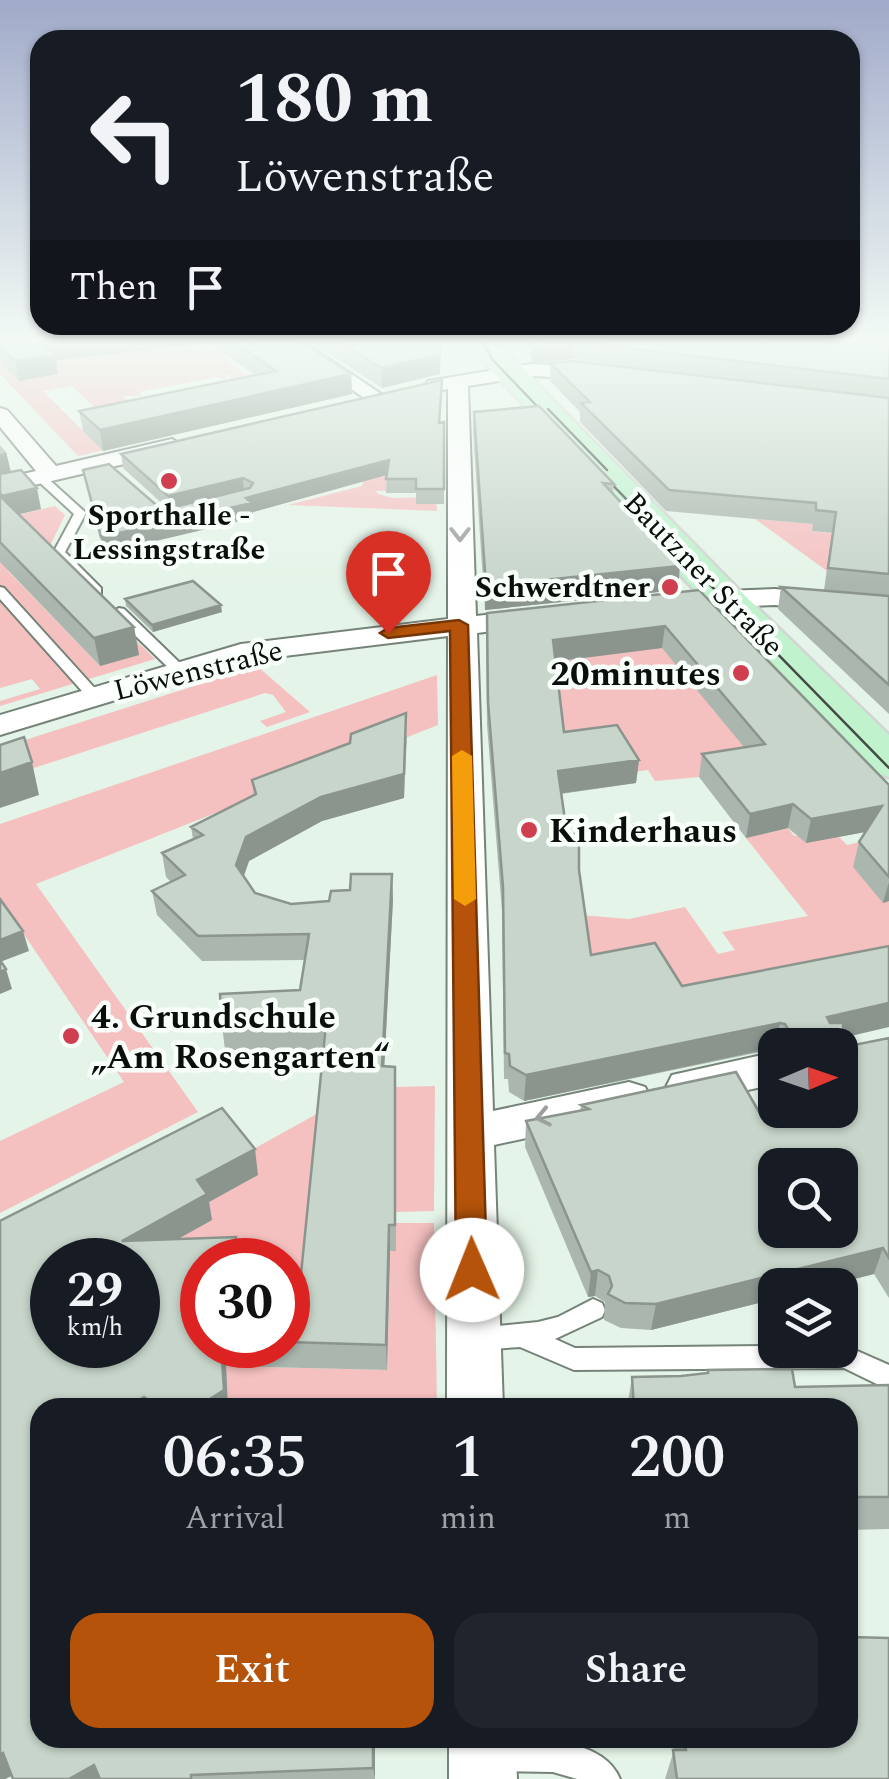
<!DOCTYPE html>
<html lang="en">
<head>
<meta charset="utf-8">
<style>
  body { margin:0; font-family:Spectral,serif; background:#20242c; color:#f1f3f6; height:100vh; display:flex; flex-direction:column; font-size:38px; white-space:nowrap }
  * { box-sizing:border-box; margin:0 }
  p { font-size:32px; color:#9ea1a6 }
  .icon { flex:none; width:55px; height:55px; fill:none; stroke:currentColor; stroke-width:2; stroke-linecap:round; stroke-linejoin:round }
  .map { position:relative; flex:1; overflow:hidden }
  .side { position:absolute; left:30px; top:1398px; width:828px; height:350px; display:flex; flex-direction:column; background:#171b24; border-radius:30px; box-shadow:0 2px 8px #0004 }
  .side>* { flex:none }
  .hud { position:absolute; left:30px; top:30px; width:830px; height:305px; border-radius:30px; box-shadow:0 2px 8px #0004; background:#171b24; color:#f1f3f6; overflow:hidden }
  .needle { width:65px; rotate:88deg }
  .buttons { position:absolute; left:758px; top:1028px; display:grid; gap:20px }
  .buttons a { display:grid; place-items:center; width:100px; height:100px; border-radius:20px; background:#171b24; box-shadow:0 2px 8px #0004; font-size:50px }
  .speed { position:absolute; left:30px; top:1238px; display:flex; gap:20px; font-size:50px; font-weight:700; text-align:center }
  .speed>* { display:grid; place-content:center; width:130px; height:130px; border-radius:50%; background:#171b24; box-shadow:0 2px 8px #0004; line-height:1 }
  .speed small { font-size:25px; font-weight:400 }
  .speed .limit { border:15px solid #d22; background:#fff; color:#111 }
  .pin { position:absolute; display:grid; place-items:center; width:85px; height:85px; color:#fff; margin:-102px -42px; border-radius:50% 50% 50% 0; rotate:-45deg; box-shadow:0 0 10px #0007 }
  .pin .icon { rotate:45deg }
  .me { position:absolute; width:110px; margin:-55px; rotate:359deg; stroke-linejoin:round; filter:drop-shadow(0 0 8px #0008) }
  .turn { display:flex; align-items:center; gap:35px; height:210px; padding:0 40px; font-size:45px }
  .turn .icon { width:130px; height:130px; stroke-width:2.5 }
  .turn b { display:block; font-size:70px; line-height:85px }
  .then { display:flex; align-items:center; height:95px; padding:0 40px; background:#0003; gap:20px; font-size:38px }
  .eta { display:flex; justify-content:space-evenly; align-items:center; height:170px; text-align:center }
  .eta b { font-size:60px; font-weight:600; line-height:70px }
  .button { display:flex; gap:20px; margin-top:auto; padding:20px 40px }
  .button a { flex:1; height:115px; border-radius:30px; background:#b45309; color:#fff; font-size:40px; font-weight:600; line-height:115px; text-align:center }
  .button a+a { background:#20242c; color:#f1f3f6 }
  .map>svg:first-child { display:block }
</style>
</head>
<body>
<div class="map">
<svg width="889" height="1779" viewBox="0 0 889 1779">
  <rect width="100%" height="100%" fill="#e5f4e8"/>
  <path fill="#f5c0c0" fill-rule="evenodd" d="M252 338 341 397 78 456 0 374V352L71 351 75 358ZM230 357 293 401 141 411 122 396H142L139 392 216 377 228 380 222 375 228 374 234 381 249 378 225 358ZM72 386 114 426 94 442 43 391Z
    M367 469H388L387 491H376L378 494 393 498 436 497 437 511 288 505 362 486Z
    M55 506 65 515 43 560 7 570 100 666 139 654 50 567 58 565 155 659 0 706V701L40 689 32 679 0 688V519Z
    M755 519 813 524 812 531 852 536 866 575 827 571Z
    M676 640 713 710 753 746 699 777 655 781 648 770 547 784 567 755 543 662H566L564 654Z
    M257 666 310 712 267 727 260 721 286 712 273 695 265 693 0 779V748Z
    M437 675 438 725 36 884 198 1112 0 1213V1141L124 1082 0 899V824Z
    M788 828 794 836 835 833 847 845 873 839 883 902 889 901V981L678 1011 589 984 580 915 629 919 685 907 718 954 735 950 722 932 808 916 746 838Z
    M435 1086 434 1211 395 1212 396 1087Z
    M322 1111 304 1300H288V1260H202L168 1244 243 1155Z
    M394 1223H434L437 1407H229L224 1366 387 1370 390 1251 396 1250Z"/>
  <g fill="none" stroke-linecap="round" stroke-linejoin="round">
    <g stroke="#768378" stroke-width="4">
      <path id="service" d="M36 475H44L86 513 65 552 101 588V594H93L53 553 74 514 36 479Z
        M0 587 4 588 100 694V700H90L0 599Z
        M119 608 124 609 185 668V674H175L114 615 112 612Z
        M593 1299 602 1303 605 1310 602 1317 555 1339 575 1348 775 1346V1350H840V1346H846L889 1365V1390L844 1368 574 1370 520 1347 478 1350 469 1347 466 1339 469 1331 478 1328 538 1322 558 1317Z
        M496 1739C534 1738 603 1737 620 1779H577L553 1772 496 1771 485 1766 480 1755 485 1744Z"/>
    </g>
    <g stroke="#768378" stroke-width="4">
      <path id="minor" d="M276 338H298L387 398 377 404 370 402Z
        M531 364 599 367 609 373 599 379 531 376 468 386 476 616 538 609 552 617 538 625 477 633 493 1111 629 1082 645 1087 651 1099 645 1111 629 1116 494 1145 503 1408H447L448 636 244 661 0 735V715L241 644 448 619V389L435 391 425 385 428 381Z
        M0 408 7 410 56 466 172 439 183 446 180 451 0 493V479L36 471 0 427Z
        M775 589 889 601V617L775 605 697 608 683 600 697 592Z
        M775 1052V1084L688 1103 672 1099 666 1087 672 1075Z
        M449 1738H515L517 1779H449Z"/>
    </g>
    <g stroke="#d3d4d3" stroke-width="5">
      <path id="primary" d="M470 338H498L507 353 739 590 889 735V777L872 772 711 608 486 364Z"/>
    </g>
    <use href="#service" fill="#fff" fill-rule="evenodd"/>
    <use href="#minor" fill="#fff" fill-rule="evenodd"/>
    <use href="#primary" fill="#bff2cd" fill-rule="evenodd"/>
    <path stroke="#444b45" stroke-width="2.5" d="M481 338 492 359 555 425
      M548 409 607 470
      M593 465 889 768"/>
  </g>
  <path fill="#abb7ae" d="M0 338H296L351 374 352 394 103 451 83 431 79 411 255 375 210 343 56 360 58 374 19 381 0 361Z
    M305 338H441L440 374 382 388Z
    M528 338H889V714L778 609 781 587 824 590 832 533 812 531 813 524 666 511 580 422V412L550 381V363L797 387 573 359 532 363Z
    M442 393 440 422H444V504H416V493H386L387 475 253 512V518L104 553 83 470 162 510 167 508 123 468 121 454Z
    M474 412 614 484 613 493 678 590 485 610 473 433Z
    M0 445 6 452 11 472 41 509 19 514 134 627 139 655 100 666 0 562Z
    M699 590 889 785V901L883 903 853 867 859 842 865 832 806 843 788 828 746 838 699 777 702 754 744 747 662 648 556 661 564 732 639 760 636 783 561 794 567 834 579 870 591 955 844 1037V1047L889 1038V1298L874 1274 651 1330 621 1328 604 1320 605 1302 595 1296 588 1297 525 1147 526 1121 580 1111 581 1105 762 1117 840 1110V1045H775V1049L524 1101 509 1092 508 1079H504L502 911 487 725 486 635Z
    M125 599 222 612 153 632 126 606Z
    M407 736 404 798 322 821 249 861 244 876 255 893 291 904 393 899 384 1066 396 1092V1251H390L387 1370 226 1366 228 1408H40V1738H398V1746L375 1747V1779H13L12 1776 5 1779H0V1221L258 1175 209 1202 212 1220 178 1239 202 1345H288V1274H301L323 1050H225L222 1025 300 990 305 960 202 961 157 915 152 891 171 882 166 877 162 853 193 839 191 827 254 795 252 780Z
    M708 1370 795 1387 889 1385V1529L848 1530V1408H627L632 1377 681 1376 707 1373Z
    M851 1637 889 1779H665L674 1750 672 1738H848Z"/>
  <path fill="#8b958d" d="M79 338H209L210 343 56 360 58 374 19 381 15 361 40 342Z
    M441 338 440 374 382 388 381 368Z
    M574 342 573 359 532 363 533 346Z
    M351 374 352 394 103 451 100 430Z
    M6 452 11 473 0 476V454Z
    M389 460 390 474 253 512V518L104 553 101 537Z
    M243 478 244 492 170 511 168 496Z
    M37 488 41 509 7 517 2 496Z
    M680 566 678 590 485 610 486 586Z
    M221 605 222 612 153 632 152 625Z
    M665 626 662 648 552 662 553 640Z
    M134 627 139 655 100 666 94 638Z
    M406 713 404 798 322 821 249 861 239 889 236 865 246 837Z
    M639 760 636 783 556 794 558 771Z
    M32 762 39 795 0 808V773Z
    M793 804 788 828 746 838 750 814Z
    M882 806 876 830 806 843 811 819Z
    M392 874 393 899 383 1092 382 1066Z
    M889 882V901L883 903Z
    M23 931 29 951 0 962V940Z
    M6 969 12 989 0 994V972Z
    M889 1003V1027L821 1043 827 1017Z
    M780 1023 774 1048 524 1101 526 1075Z
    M255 1149 258 1175 209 1202 212 1220 138 1261 122 1241 197 1180Z
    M389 1225 390 1251 387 1370 386 1345Z
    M236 1237 240 1260H234Z
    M883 1248 874 1274 830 1285H775V1299L651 1330 656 1304Z
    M598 1270 595 1296 588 1297 591 1272Z
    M222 1345 226 1366 228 1408H196Z
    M144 1397 147 1408H126Z
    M373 1738 375 1747V1779L373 1768Z
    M3 1753 15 1774 5 1779H0V1755Z
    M94 1765 100 1779H69Z"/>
  <path fill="#c7d5ca" stroke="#8b958d" stroke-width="2.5" fill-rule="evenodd" d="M0 338H79L40 342 55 355 15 361 0 346Z
    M228 338H296L351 374 100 430 79 411 276 371Z
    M333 338H441L440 355 381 368Z
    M531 338H889V379L574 342 533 346Z
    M574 361 889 398V574L828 568 836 512 816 510V503L669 490 581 403 590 402 550 363Z
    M442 380 439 423 444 422V489H416V479H386L389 460 246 498 252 503 101 537 83 470 109 464 162 510 250 488 253 483 243 478 168 496 121 454Z
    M539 406 614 484 603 483 680 566 486 586 474 412Z
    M21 470 37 488 2 496 0 493V474Z
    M0 496 134 627 94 638 0 542Z
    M193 581 221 605 152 625 125 599Z
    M781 587 889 596V685Z
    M699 590 889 785V877L859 842 882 806 811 819 793 804 750 814 702 754 765 744 665 626 553 640 564 732 617 725 639 760 558 771 567 834H579V870L591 955 655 943 682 986 889 946V1003L827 1017 830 1023H843L844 1047 889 1038V1258L883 1248 656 1304 625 1303 608 1294 612 1286 609 1276 598 1270 591 1272 526 1121 589 1109 581 1105 736 1072 762 1117 796 1110H840V1045H798L785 1024 780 1023 526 1075 510 1066 509 1054 505 1053 503 887 488 702 487 613ZM775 1165H840V1230H775Z
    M406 713 404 774 321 797 246 837 236 865 255 893 291 904 329 901 331 891 350 890 351 874H392L382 1066 395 1067V1225H389L386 1345 288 1342V1274H301L326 1024 222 1025 220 994 300 990 309 934 198 936 152 891 185 875 162 853 203 835 191 827 256 794 252 780 350 743 351 734Z
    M24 737 32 762 0 773V745Z
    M0 899 23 931 0 940Z
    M0 960 6 969 0 972Z
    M222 1108 255 1149 197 1180 207 1194 122 1241 236 1237 234 1260H202V1345H221L224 1390 196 1408H161L144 1397 126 1408H40V1486L38 1488 40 1492V1738H373V1768L191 1775V1779H100L94 1765 69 1779H13L3 1753 0 1755V1221ZM52 1260H138V1345H52Z
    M792 1369 795 1387 889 1385V1497H848V1408H634L632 1377 681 1376 708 1373V1370Z
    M848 1619 851 1637 889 1638V1779H677L673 1750H686L684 1738H848Z"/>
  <defs><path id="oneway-chevron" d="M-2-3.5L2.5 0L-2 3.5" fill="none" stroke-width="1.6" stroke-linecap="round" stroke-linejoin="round" transform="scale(2.5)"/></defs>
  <g stroke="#9d9f9d">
    <use href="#oneway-chevron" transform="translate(460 534) rotate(90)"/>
    <use href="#oneway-chevron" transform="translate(543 1117) rotate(168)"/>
  </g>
  <linearGradient id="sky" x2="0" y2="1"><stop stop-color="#a0aac9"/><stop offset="0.58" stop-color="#f3faf5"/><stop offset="1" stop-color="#f3faf5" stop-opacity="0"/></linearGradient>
  <rect width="889" height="587" fill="url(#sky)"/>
  <path fill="#b45309" stroke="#753606" stroke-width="2.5" d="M459 620 468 625 487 1270 483 1279 472 1283 461 1279 456 1270 450 631 388 638 380 633 388 628Z"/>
  <path fill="#f59e0b" d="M462 750 472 756 476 899 465 906 454 899 452 756Z"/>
  <g fill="#d03f4f" stroke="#f9fffa" stroke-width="4">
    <circle cx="169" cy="481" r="10"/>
    <circle cx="670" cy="587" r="10"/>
    <circle cx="741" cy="673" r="10"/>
    <circle cx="529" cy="830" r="10"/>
    <circle cx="71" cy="1036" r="10"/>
  </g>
  <g text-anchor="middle" stroke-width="9" stroke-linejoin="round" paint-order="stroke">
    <g font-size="30" font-weight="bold" fill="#0a0f0b" stroke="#f9fffa">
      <text x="169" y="525">Sporthalle -<tspan x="169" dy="34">Lessingstraße</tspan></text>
      <text x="650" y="597" text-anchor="end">Schwerdtner</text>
    </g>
    <g font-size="30" fill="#0a0f0b" stroke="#f9fffa">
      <text transform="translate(704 574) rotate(46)" y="10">Bautzner Straße</text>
      <text transform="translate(198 670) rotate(-14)" y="10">Löwenstraße</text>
    </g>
    <g font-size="35" font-weight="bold" fill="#0a0f0b" stroke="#f9fffa" text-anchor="start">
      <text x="721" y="685" text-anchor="end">20minutes</text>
      <text x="549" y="842">Kinderhaus</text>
      <text x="91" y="1028">4. Grundschule<tspan x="91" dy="40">„Am Rosengarten“</tspan></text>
    </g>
  </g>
</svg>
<div class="buttons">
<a><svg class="needle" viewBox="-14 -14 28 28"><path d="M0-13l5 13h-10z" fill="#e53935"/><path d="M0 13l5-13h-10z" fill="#9ea1a6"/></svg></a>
<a><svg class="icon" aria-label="search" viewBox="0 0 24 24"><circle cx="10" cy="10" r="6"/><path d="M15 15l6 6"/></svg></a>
<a><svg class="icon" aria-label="layers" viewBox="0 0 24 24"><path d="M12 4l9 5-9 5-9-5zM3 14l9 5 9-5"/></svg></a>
</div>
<div class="speed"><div>29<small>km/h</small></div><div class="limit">30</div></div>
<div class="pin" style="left:388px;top:633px;background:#d93025"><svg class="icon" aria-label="arrive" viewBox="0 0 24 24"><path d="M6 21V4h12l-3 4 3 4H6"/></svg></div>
<svg class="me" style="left:472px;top:1270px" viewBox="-20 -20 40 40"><circle r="19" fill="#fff"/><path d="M0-13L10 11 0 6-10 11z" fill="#b45309"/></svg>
<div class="hud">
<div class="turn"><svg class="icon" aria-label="left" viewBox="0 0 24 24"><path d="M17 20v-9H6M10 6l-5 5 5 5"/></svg><div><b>180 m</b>Löwenstraße</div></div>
<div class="then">Then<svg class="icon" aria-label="arrive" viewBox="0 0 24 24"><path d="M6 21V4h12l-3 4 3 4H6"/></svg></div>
</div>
<section class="side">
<div class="eta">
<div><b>06:35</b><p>Arrival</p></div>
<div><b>1</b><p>min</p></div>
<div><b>200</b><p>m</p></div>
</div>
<div class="button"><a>Exit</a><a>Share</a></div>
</section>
</div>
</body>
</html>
